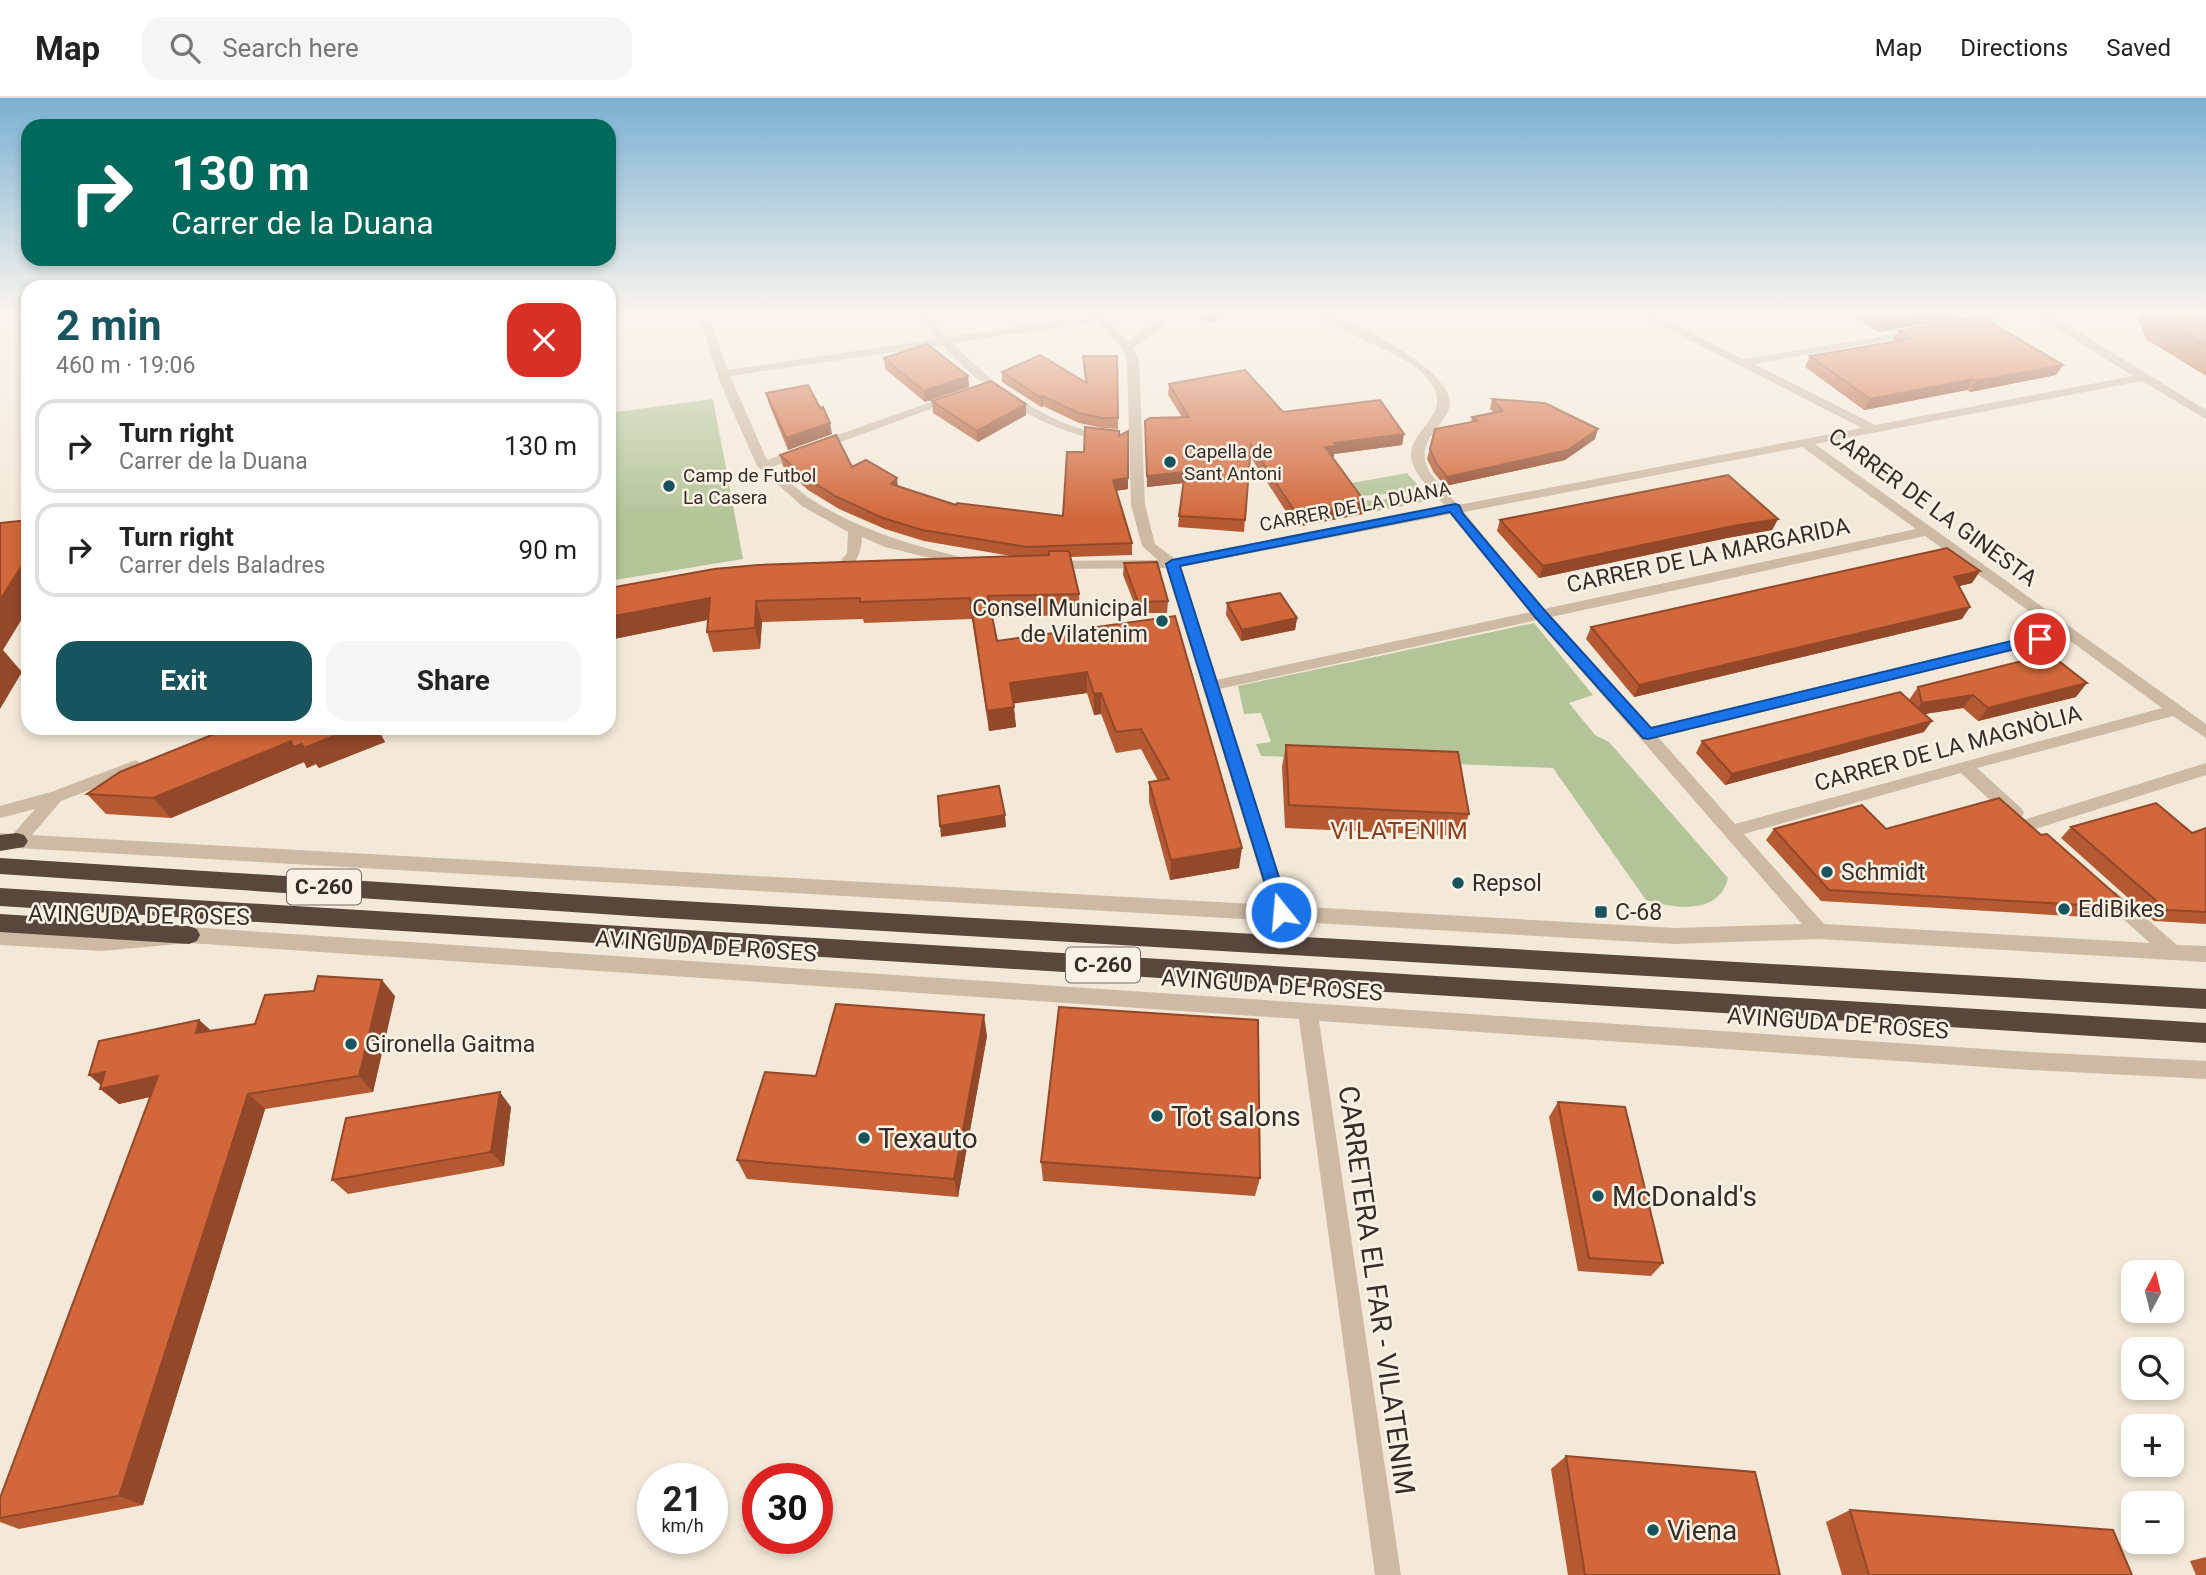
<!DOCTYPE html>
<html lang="en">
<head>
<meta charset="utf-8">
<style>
  body { margin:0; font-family:Roboto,sans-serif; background:#f6f6f6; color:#222; height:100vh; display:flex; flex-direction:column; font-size:26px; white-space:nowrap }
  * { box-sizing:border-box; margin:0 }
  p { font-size:23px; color:#767676 }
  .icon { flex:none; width:38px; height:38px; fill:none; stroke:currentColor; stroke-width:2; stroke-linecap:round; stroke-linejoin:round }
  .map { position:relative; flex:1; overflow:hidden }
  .details { position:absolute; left:21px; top:182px; width:595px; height:455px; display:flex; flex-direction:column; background:#fff; border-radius:21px; box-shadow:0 4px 10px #0003 }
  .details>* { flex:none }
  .top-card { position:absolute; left:21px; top:21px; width:595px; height:147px; border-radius:21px; box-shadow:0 4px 10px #0003; background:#00695c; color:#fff; overflow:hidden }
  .needle { width:46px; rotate:7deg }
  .buttons { position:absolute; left:2121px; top:1162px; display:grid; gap:14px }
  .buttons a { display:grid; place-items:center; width:63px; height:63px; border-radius:14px; background:#fff; box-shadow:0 4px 10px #0003; font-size:35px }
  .speed { position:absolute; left:637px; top:1365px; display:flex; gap:14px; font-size:35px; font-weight:700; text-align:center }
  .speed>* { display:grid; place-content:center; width:91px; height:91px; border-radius:50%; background:#fff; box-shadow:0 4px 10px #0003; line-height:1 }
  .speed small { font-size:18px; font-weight:400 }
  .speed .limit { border:10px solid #d22; background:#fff; color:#111 }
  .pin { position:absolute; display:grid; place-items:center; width:60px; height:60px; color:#fff; margin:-30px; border:4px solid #fff; border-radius:50%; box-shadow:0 2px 7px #0007 }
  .me { position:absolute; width:77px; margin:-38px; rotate:343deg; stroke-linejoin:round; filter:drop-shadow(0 0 5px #0008) }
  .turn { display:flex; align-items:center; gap:24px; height:147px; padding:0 35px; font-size:32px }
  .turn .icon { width:91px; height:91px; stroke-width:2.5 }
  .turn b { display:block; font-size:49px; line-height:60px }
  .round { display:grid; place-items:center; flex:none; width:74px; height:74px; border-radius:21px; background:#f6f6f6 }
  .overview { display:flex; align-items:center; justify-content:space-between; height:119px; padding:0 35px }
  h1 { font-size:42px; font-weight:700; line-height:52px; color:#18545d }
  .cta { display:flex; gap:14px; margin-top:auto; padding:14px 35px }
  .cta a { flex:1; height:80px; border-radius:21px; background:#18545d; color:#fff; font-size:28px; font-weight:700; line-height:80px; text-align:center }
  .cta a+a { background:#f6f6f6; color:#222 }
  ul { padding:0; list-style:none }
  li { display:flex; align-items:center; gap:21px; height:94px; margin:0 14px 10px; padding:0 21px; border:4px solid #e0e0e0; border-radius:21px }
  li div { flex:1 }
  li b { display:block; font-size:26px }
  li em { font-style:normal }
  header { display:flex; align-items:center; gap:42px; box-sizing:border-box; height:98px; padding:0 35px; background:#fff; border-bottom:2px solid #e0e0e0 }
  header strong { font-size:33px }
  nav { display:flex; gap:38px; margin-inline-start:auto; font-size:24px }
  .search { width:490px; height:63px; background:#f6f6f6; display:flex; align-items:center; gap:18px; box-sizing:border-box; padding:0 24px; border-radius:21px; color:#767676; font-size:26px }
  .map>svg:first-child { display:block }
</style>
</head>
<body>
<header>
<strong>Map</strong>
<div class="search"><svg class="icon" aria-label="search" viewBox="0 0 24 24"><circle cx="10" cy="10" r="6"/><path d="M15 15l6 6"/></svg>Search here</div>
<nav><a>Map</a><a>Directions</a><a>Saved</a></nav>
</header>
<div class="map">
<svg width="2206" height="1477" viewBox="0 0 2206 1477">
  <rect width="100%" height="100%" fill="#f4e9d9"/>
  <path fill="#b3c498" d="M713 301 743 461 609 483V315Z
    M1407 375 1423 393 1361 398 1352 385Z
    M1427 397 1432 402 1373 414 1364 403Z
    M1534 525 1593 597 1569 605 1595 637 1609 644 1728 780C1720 817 1674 811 1646 802L1553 670 1261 658 1256 646 1271 644 1261 615 1244 616 1238 588Z"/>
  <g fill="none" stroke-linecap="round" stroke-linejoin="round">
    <path fill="#cdb9a4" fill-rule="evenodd" d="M697 214H707L728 272 937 241 917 214H928L947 239 1092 218 1089 214H1100L1128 243 1170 214H1182L1133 250 1139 262 1145 407 1155 446 1175 461 1446 409C1436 397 1419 382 1413 367 1401 335 1450 321 1434 290 1416 253 1342 241 1313 214 1342 214 1449 270 1450 304 1450 313 1444 321 1439 327 1408 365 1433 377 1458 407L1862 330 1635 214H1649L1743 261 1922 232V236L1918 237 1754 266 1875 327 2133 278 2033 215 1963 229 1957 226 2009 214H2046L2206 312V321L2142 283 1815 346 2206 626V640L2173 618 1977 670 2021 710 2024 715 2021 720H2009L1961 675 1744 736 1824 826 2150 845 2104 804 2101 799 2104 794 2110 792 2116 794 2177 847 2206 848V864L1819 841 1675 846 0 749V735L13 736 35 711 0 720V708L51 694 136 662 144 668 142 672 61 703 32 737 1270 807 1166 470 1048 471 1041 467 1048 463 1158 462 1142 448 1131 407 1127 262 1122 250 1097 224 953 245C987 282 1036 318 1084 332 1093 334 1103 334 1111 336V342L1107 343C1043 334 985 294 942 247L730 278 767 362 951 297 961 300 772 369C786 380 799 394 814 403 867 436 917 448 976 463L978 466 971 470 885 449 862 439C861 455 856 470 840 476L833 472 847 455 848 434 802 408 757 368 722 289ZM1802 349 1916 431 1544 511 1464 414ZM1451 416 1531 514 1216 582 1180 469ZM1925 438 2055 532 1650 630 1551 519ZM1537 522 1802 826 1675 830 1288 808 1219 591ZM2065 539 2162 610 1735 726 1658 639Z
      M2206 665V677L2029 733 2023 732 2020 727 2023 722Z
      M189 829 2030 954 2206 963V981L2030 972 1319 923 1401 1477H1375L1299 921 189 845 102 853 0 847V831L102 837Z"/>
    <path fill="#59473c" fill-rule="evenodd" d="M17 735 24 737 28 743 24 749 0 753V737Z
      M0 760 647 801 2206 891V911L647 819 0 776Z
      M0 790 2206 925V945L0 808Z
      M0 816 189 828 197 831 200 837 197 843 189 846 0 834Z"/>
  </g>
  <path fill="#b45932" d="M1192 214H1231L1210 225Z
    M1848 214H1963L1960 220 1878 234Z
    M2136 214H2206V278L2146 241Z
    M1898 233 2056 277 1970 294 1967 292 1864 312 1805 269 1810 258 1892 243Z
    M1083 258H1117L1118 331 1103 330 1079 325 1043 308 1041 309 1002 284V274L1085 284 1083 268Z
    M884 260 968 278 969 289 925 304 885 271Z
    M1169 286 1283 314 1404 336 1402 347 1334 356V359H1332L1365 404 1363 416 1296 429 1250 358 1244 434 1178 429 1183 385 1147 389 1145 323 1182 319 1168 297Z
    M766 295 832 336 788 352 769 306Z
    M1492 301 1595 341 1565 362 1445 388 1434 375 1427 361 1435 331 1471 324 1472 319 1494 315 1490 311Z
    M932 303 1026 306V317L978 344 933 315Z
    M1119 338 1128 391 1116 393 1132 445V457L1070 459 1079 496 1080 517 992 519 997 543 1175 518 1239 770 1170 782 1149 704V684L1158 683 1141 651 1116 655 1101 616 1094 617 1087 595 1013 605 1016 629 989 633 972 521 864 525 863 521 762 524 760 551 713 554 707 534 708 522 609 542V490L1011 458 924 443 885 431 839 411 808 392 783 368 780 357 852 369 898 388 956 407 1063 418 1084 354Z
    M1778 421 1772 432 1727 440 1539 480 1497 433 1500 422Z
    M1124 465 1168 503 1167 515H1138L1123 477Z
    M1980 473 1972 485 1959 488 1962 521 1634 599 1586 541 1591 529Z
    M1227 505 1297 520 1295 532 1241 543 1226 517Z
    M1918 589 2076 599 1978 623 1963 610 1925 616 1924 634 1725 687 1696 655 1702 643 1909 602Z
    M229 630H385L379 633 385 644 319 670 316 666 307 670 304 664 171 720 106 716 87 696Z
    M1286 647 1469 716 1462 738 1285 730 1282 669Z
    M2071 729 2192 735 2206 730V826L2154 823 2061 740Z
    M1774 731H1886L2041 737 2131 810 2119 821 1821 803 1766 742Z
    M395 898 373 994 265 1011 143 1407 19 1431 0 1424V1420L150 999 119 1006 101 987 89 977 199 922 211 933 255 926Z
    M987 938 958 1099 747 1081 737 1062 816 978Z
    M1558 1004 1663 1165 1651 1178 1578 1173 1549 1019Z
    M511 1009 504 1068 348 1096 332 1082Z
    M1041 1064 1260 1080 1255 1098 1043 1083Z
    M1566 1358 1780 1477H1568L1551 1371Z
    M1850 1412 2132 1477H1842L1826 1424Z
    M2206 1459V1477H2196L2190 1463Z"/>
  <path fill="#924829" d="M1231 214 1210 225 1211 215Z
    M1938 214H1963L1960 220 1878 234 1884 224Z
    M2063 267 2056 277 1970 294 1976 283Z
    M968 278 969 289 925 304 924 293Z
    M1973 281 1967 292 1864 312 1870 301Z
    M1043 298V308L1041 309 1040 299Z
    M1026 306V317L978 344 977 333Z
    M830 325 832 336 788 352 786 340Z
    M1598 331 1595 341 1565 362 1445 388 1447 379Z
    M1404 336 1402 347 1334 356V359L1323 360 1325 349 1334 345Z
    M1185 374 1184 385 1147 389V378Z
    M897 380 898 392 891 386Z
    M1128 380V391L1113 393V382Z
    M1365 404 1363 416 1296 429 1298 418Z
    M1778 421 1772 432 1727 440 1539 480 1543 468 1733 428Z
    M28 458V511L3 552 22 574 0 611V502Z
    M1980 473 1972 485 1947 491 1954 479Z
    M710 500 716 520 609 542V519Z
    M756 503 762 524 760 551 755 530Z
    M1970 509 1962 521 1634 599 1639 587Z
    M1297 520 1295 532 1241 543 1242 532Z
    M1087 574V595L1011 606 1010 585Z
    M2087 585 2076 599 1978 623 1988 610Z
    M1101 595V616L1094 617V596Z
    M1973 597 1963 610 1912 618 1922 605Z
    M1014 609 1016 629 989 633 987 613Z
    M1932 623 1924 634 1725 687 1732 676Z
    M354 630H385L379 633 385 644 319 670 316 666 307 670 304 664 171 720 153 700 291 643 302 646Z
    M1005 717 1006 729 941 739 940 728Z
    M1242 750 1239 770 1170 782 1171 762Z
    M382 882 395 898 373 994 359 978Z
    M984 917 987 938 958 1099 954 1081Z
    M199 922 216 937 196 935Z
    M105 974 158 978 176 993 119 1006 100 991 104 990 89 977Z
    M500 994 511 1009 504 1068 491 1054Z
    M248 996 265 1011 143 1407 119 1398Z"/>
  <path fill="#d1673a" stroke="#924829" stroke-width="2" d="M1869 214H1938L1884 224Z
    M2158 214H2206V248L2160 220Z
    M1980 218 2063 267 1976 283 1973 281 1870 301 1810 258 1910 241 1898 233Z
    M927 246 968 278 924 293 884 260Z
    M1040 257 1087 285 1083 258H1117L1118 320H1103L1079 315 1043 298 1040 299 1002 274Z
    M1245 272 1283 314 1380 302 1404 336 1334 345 1336 348 1325 349 1365 404 1298 418 1251 347 1245 422 1179 418 1185 374 1147 378 1145 323 1150 320 1189 319 1169 286Z
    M991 283 1026 306 977 333 932 303Z
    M808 287 820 310 823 309 830 325 786 340 766 295Z
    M1492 301 1545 305 1598 331 1568 352 1447 379 1436 365 1430 351 1435 331 1477 323 1472 319 1503 313Z
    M1085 329 1119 333V338L1128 333V380L1113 382 1132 445 1027 449 922 432 883 420 837 399 806 380 780 357 836 337 852 369 866 362 897 380 891 386 956 407 957 405 1063 418 1067 354H1084Z
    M1728 377 1778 421 1733 428 1543 468 1500 422Z
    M28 422V458L0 502V425Z
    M1947 450 1980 473 1954 479 1970 509 1639 587 1591 529Z
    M1049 453H1069L1079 496 988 498 997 543 1175 518 1242 750 1171 762 1149 684 1169 681 1141 631 1116 634 1101 595 1094 596 1087 574 1010 585 1014 609 987 613 970 500 860 504V500L756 503 755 530 707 534 710 500 609 519V490L714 471 758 467 1049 457Z
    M1157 464 1168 503 1138 504 1124 465Z
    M1280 495 1297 520 1242 532 1227 505Z
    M2050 556 2087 585 1988 610 1973 597 1922 605 1918 589Z
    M1900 594 1932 623 1732 676 1702 643Z
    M229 630H354L304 650 302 646 293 649 291 643 153 700 87 696 120 674Z
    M1286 647 1458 654 1469 716 1289 707Z
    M999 688 1005 717 940 728 938 698Z
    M1999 700 2041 737 2047 736 2131 810 1829 792 1774 731 1862 707 1886 731Z
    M2156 705 2192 735 2206 730V814L2167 812 2071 729Z
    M318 878 382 882 359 978 248 996 119 1398 0 1420V1400L158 978 100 991 105 974 89 977 99 943 199 922 196 935 255 926 265 897 314 893Z
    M836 906 984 917 954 1081 737 1062 765 974 816 978Z
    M1059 909 1258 922 1260 1080 1041 1064Z
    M500 994 491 1054 332 1082 346 1020Z
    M1558 1004 1625 1009 1663 1165 1589 1160Z
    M1566 1358 1755 1374 1780 1477H1585Z
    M1850 1412 2113 1432 2132 1477H1869Z"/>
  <linearGradient id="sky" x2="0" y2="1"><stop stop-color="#7ab1d3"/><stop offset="0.51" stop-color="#faf5ee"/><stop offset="1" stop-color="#faf5ee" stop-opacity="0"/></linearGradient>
  <rect width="2206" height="421" fill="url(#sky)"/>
  <path fill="#1a73e8" stroke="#114b97" stroke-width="2" d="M1455 406 1459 407 1463 416 1545 513 1651 630 2040 536 2047 541 2040 545 1648 641 1643 640 1535 519 1450 414 1180 468 1290 814 1287 818H1275L1166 466 1172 462Z"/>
  <g fill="#18545d" stroke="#fbf2e6" stroke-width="2.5">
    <circle cx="1170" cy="364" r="7"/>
    <circle cx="669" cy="388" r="7"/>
    <circle cx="1162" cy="523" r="7"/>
    <circle cx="1827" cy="774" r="7"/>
    <circle cx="1458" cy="785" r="7"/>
    <circle cx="2064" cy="811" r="7"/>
    <rect x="1594" y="807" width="14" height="14" rx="3.5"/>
    <circle cx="351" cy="946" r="7"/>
    <circle cx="1157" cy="1018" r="7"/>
    <circle cx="864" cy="1040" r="7"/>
    <circle cx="1598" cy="1098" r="7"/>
    <circle cx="1653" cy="1432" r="7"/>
  </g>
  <g text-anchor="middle" stroke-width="5" stroke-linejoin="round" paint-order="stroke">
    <g font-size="19" fill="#372d26" stroke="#fbf2e6" text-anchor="start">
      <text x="1184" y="360">Capella de<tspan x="1184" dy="22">Sant Antoni</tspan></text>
      <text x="683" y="384">Camp de Futbol<tspan x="683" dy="22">La Casera</tspan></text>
    </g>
    <g font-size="19" fill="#372d26" stroke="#fbf2e6">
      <text transform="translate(1355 408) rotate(-11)" y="7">CARRER DE LA DUANA</text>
    </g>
    <g fill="#fbf2e6" stroke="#726860" stroke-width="2">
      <rect x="287" y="771.5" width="74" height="35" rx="5"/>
      <rect x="1066" y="849.5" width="74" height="35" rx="5"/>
    </g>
    <g font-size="21" font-weight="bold" fill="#372d26">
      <text x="324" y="796">C-260</text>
      <text x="1103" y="874">C-260</text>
    </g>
    <g font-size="23" fill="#372d26" stroke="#fbf2e6">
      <text transform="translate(1933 409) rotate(36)" y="8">CARRER DE LA GINESTA</text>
      <text transform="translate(1708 457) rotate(-12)" y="8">CARRER DE LA MARGARIDA</text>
      <text transform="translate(1948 650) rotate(-15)" y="8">CARRER DE LA MAGNÒLIA</text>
      <text transform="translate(139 817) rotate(1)" y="8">AVINGUDA DE ROSES</text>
      <text transform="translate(706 848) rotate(4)" y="8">AVINGUDA DE ROSES</text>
      <text transform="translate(1272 887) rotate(4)" y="8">AVINGUDA DE ROSES</text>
      <text transform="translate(1838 925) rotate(4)" y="8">AVINGUDA DE ROSES</text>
    </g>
    <g font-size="23" fill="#372d26" stroke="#fbf2e6" text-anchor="start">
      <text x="1148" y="518" text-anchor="end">Consel Municipal<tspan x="1148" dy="26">de Vilatenim</tspan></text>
      <text x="1841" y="782">Schmidt</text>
      <text x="1472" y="793">Repsol</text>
      <text x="2078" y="819">EdiBikes</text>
      <text x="1615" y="822">C-68</text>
      <text x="365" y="954">Gironella Gaitma</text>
    </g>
    <g font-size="24" letter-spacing="2" fill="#8e3b18" stroke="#fbf2e6">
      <text x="1400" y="741">VILATENIM</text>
    </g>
    <g font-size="28" fill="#372d26" stroke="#fbf2e6" text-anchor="start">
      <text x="1171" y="1028">Tot salons</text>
      <text x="878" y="1050">Texauto</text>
      <text x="1612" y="1108">McDonald's</text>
      <text x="1667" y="1442">Viena</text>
    </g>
    <g font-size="28" fill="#372d26" stroke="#fbf2e6">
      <text transform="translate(1377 1192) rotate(82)" y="10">CARRETERA EL FAR - VILATENIM</text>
    </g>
  </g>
</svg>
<div class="buttons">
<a><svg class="needle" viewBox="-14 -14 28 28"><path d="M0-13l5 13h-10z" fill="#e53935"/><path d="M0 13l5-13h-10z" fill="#767676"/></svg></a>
<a><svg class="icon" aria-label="search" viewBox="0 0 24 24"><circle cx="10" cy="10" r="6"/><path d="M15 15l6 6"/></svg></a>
<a>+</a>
<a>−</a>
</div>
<div class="speed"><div>21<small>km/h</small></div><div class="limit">30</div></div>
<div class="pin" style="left:2040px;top:541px;background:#d93025"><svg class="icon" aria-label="arrive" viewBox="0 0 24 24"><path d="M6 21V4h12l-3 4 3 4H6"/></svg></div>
<svg class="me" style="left:1281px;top:814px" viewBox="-20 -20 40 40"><circle r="17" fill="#1a73e8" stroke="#fff" stroke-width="3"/><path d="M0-11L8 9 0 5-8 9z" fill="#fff"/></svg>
<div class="top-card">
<div class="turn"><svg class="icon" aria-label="right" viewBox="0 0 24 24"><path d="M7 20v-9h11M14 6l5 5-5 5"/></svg><div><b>130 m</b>Carrer de la Duana</div></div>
</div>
<section class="details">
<div class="overview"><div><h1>2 min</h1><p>460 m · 19:06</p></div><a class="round" style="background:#d93025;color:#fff"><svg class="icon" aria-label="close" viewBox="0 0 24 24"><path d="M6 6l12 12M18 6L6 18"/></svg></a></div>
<ul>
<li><svg class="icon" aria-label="right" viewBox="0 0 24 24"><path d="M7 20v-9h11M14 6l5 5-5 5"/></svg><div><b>Turn right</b><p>Carrer de la Duana</p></div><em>130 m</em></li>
<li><svg class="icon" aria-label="right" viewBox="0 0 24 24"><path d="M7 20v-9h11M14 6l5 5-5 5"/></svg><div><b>Turn right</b><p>Carrer dels Baladres</p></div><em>90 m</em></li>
</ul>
<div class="cta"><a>Exit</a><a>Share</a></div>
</section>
</div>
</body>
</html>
